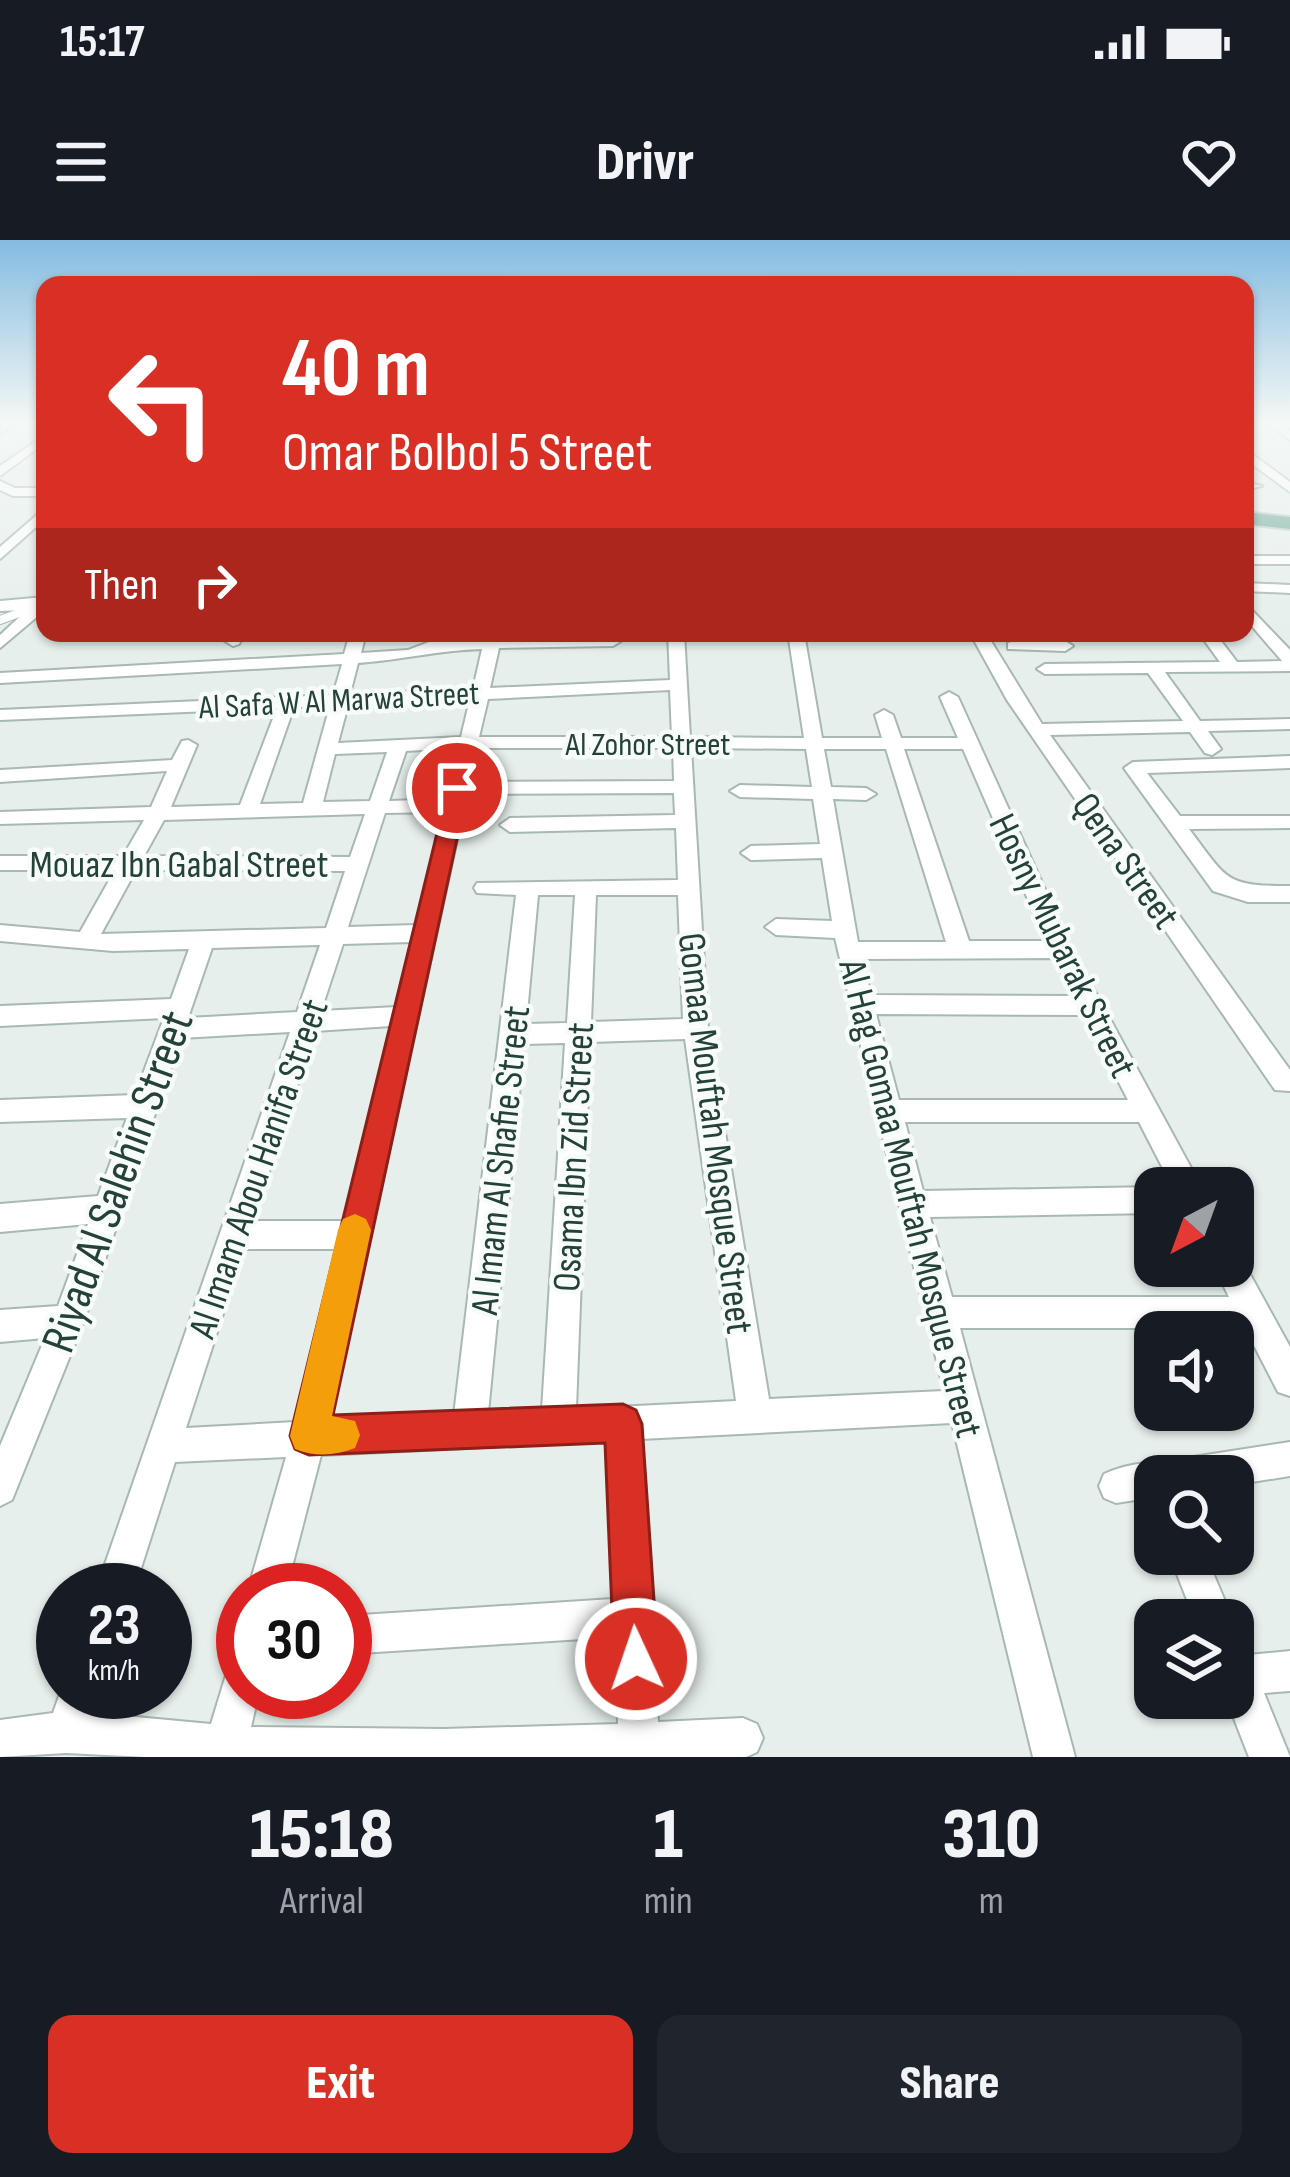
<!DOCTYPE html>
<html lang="en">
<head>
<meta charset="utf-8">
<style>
  body { margin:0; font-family:"Sofia Sans Condensed",sans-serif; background:#20242c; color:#f1f3f6; height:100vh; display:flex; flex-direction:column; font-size:45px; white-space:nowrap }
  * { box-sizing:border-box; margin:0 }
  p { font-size:39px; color:#9ea1a6 }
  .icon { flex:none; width:66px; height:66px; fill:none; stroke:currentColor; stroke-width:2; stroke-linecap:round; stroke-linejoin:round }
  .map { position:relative; height:1517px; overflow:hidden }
  .side { display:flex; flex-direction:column; background:#171b24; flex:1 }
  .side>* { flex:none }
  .hud { position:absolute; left:36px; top:36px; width:1218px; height:366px; border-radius:24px; box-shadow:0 3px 9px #0004; background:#d93025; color:#fff; overflow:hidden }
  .needle { width:78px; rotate:221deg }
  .controls { position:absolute; left:1134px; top:927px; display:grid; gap:24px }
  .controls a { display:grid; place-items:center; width:120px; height:120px; border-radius:24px; background:#171b24; box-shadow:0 3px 9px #0004; font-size:60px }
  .speed { position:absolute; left:36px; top:1323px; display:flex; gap:24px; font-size:60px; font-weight:700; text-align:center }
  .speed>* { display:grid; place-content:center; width:156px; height:156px; border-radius:50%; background:#171b24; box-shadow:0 3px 9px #0004; line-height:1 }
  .speed small { font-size:30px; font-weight:400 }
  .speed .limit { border:18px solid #d22; background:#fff; color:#111 }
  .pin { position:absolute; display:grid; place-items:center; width:102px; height:102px; color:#fff; margin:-51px; border:6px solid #fff; border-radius:50%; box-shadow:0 3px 12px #0007 }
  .me { position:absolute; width:132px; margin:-66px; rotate:357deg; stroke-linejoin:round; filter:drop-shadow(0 0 9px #0008) }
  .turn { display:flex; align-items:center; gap:42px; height:252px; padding:0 48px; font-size:54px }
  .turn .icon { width:156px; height:156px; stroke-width:2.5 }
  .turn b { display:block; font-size:84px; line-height:102px }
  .then { display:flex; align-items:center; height:114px; padding:0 48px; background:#0003; gap:24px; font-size:45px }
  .eta { display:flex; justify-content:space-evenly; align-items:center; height:204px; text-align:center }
  .eta b { font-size:72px; font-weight:800; line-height:84px }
  .button { display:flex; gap:24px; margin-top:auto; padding:24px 48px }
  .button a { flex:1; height:138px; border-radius:24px; background:#d93025; color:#fff; font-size:48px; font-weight:800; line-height:138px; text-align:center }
  .button a+a { background:#20242c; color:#f1f3f6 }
  .status { display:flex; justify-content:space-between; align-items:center; height:84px; padding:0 60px; background:#171b24; direction:ltr }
  .status svg { height:33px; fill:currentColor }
  header { display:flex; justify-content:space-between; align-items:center; height:156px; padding:0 48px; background:#171b24; font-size:54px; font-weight:800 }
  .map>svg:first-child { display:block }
</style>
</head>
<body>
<div class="status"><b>15:17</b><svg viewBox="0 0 49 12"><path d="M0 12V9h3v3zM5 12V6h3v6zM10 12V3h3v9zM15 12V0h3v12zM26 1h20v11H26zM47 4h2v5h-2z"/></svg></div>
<header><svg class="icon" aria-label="menu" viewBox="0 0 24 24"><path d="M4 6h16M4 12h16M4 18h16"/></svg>Drivr<svg class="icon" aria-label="heart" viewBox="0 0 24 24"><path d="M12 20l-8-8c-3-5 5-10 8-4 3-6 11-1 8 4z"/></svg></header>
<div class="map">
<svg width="1290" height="1517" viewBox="0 0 1290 1517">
  <rect width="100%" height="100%" fill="#e6efeb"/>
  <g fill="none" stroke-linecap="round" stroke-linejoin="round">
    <g stroke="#a8b8b2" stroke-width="10">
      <path id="service" d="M0 380 38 366"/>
    </g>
    <g stroke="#a8b8b2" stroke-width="4">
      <path id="minor" d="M3 184H15L0 194Z
        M1269 184H1281L1290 191V200Z
        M45 195V203L0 236V226Z
        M1245 209 1290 242V252L1245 219Z
        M0 241 15 248H45V256H13L0 250Z
        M1245 242 1262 246 1245 250Z
        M45 268V279L0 319V307Z
        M1245 316H1290V324H1245Z
        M1245 343 1290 345V353L1245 351Z
        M45 357V370L0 408V395L27 370 0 371V361Z
        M1245 363 1290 410V431L1165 432 1200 481 1290 479V489L1208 491 1221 509 1212 515 1205 513 1190 492 1050 495 1290 830V851L1275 850 1007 460 970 393H986L1042 484 1183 481 1148 433 1045 434 1037 429 1045 424 1220 422 1199 393H1215L1237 422 1282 421 1245 378Z
        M229 393H245L239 404 233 406 225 401Z
        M350 393H366L361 413 408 410 434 400 485 399 486 393H502L501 399 613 396 621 401 613 406 499 408 490 448 670 440 668 393H684L690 497 804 498 788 393H804L822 498H882L875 475 884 470 893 475 901 498H958L940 457 949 452 958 457 1072 709 1202 948H1173L1139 882H905L923 951 1155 947 1158 948H1155V973L930 977 952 1057H1229L1214 1026H1233V1013L1240 1016 1290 1107V1156L1278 1152 1245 1088H960L1075 1517H1033L952 1183 641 1199 658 1482 743 1478 757 1484 763 1498 757 1512 746 1517H145L66 1513 0 1517V1480L53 1473 63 1445V1452H100L93 1473 211 1484 229 1425 243 1419V1452H259L251 1487 444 1489 618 1484 615 1397 345 1414V1376L613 1359 607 1201 321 1215 286 1350H248L286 1217 175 1222 134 1350H96L290 792 181 798 84 1081 12 1260 0 1266V1206L45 1098 0 1102V1070L58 1066 88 984 0 992V964L98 956 127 878 0 882V860L135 855 164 778 0 786V766L171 759 189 709 113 711 0 701V685L80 692 115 630H0V616H123L144 580 0 584V572L151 567 167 531 0 542V530L172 520 182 501 188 500 197 505 171 567 240 565 277 468 0 480V470L333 455 342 424 0 443V433L344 414ZM482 409 473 449 350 454 358 423C401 420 440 410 482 409ZM670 450 672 497H479L488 459ZM470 459 461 497 338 503 348 465ZM330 466 303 563 260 564 294 467ZM458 508 446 559 389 561 406 511ZM477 508H673L674 541 469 542ZM691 508 806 509 812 547 740 545 730 551 740 557 813 559 820 604 751 606 741 613 751 620 822 618 832 681 776 679 765 687 776 695 835 698 944 1151 769 1159 708 789ZM824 509H886L946 702H858L833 559 866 560 876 554 866 548 831 547ZM904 509H963L1046 701H969ZM387 512 370 561 323 562 335 514ZM674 553 675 575 510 578 500 585 510 592 676 588 678 640 477 643 474 648 477 653 516 655 454 1175 329 1181 467 554ZM443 572 416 685 348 687 385 573ZM365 574 350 617 144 616 164 580ZM136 630 345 631 326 688 101 694ZM538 655H575L567 783 526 784ZM596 655H678L683 779 591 782ZM412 702 396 767 321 771 343 704ZM320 705 297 772 188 778 212 708ZM1054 718 1074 756 871 755 862 719ZM876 774 1084 775 1128 860H899ZM391 786 344 981H253L315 791ZM685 799 736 1161 576 1169 590 802ZM565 803 542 1170 488 1173 524 804ZM244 1009H337L295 1182 186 1188Z
        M1014 401H1065L1073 406 1065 411 1008 409V403Z
        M1290 516V528L1147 533 1180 576H1290V588L1189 589C1228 640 1224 646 1290 646V662H1248L1213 651 1124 528 1133 522Z
        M1290 1202V1236L1233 1245V1236H1155V1257L1116 1263 1104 1258 1099 1246 1104 1234C1122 1226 1148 1219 1166 1227L1180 1219Z
        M1169 1314H1205L1233 1380H1195Z
        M1233 1407 1248 1415 1290 1411V1451L1264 1453 1290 1517H1249L1226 1458H1233Z"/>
    </g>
    <g stroke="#c2cac8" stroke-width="4">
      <path id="primary" d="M1245 272 1290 277V289L1245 284Z"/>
    </g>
    <use href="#service" stroke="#fff" stroke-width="8"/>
    <use href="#minor" fill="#fff" fill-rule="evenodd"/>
    <use href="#primary" fill="#6aa596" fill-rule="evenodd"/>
  </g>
  <linearGradient id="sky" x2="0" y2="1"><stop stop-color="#84bce0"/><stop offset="0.46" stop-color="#f4f8f6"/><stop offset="1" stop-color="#f4f8f6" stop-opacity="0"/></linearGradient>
  <rect width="1290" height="396" fill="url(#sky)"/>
  <path fill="#d93025" stroke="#8d1f18" stroke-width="3" d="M449 544 468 548 333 1175 623 1164 636 1170 642 1184 658 1419 651 1435 636 1441 620 1435 614 1419 605 1203 309 1215 295 1209 290 1196Z"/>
  <path fill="#f59e0b" d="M355 974 366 979 371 990 332 1176 355 1181 360 1195 355 1208C335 1216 315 1217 295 1209L290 1196 338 990 343 979Z"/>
  <g text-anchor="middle" stroke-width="9" stroke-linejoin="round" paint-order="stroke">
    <g font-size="33" fill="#24423a" stroke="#f7fbf9">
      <text transform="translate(339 459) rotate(-3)" y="12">Al Safa W Al Marwa Street</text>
      <text x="648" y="515">Al Zohor Street</text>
    </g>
    <g font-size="39" fill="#24423a" stroke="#f7fbf9">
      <text transform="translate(1127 620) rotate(55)" y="14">Qena Street</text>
      <text x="179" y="637">Mouaz Ibn Gabal Street</text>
      <text transform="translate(1064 705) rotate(64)" y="14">Hosny Mubarak Street</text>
      <text transform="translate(717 893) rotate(83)" y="14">Gomaa Mouftah Mosque Street</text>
      <text transform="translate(572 917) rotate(-87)" y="14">Osama Ibn Zid Street</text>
      <text transform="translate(499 920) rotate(-84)" y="14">Al Imam Al Shafie Street</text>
      <text transform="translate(257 928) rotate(-71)" y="14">Al Imam Abou Hanifa Street</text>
      <text transform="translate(912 958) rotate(76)" y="14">Al Hag Gomaa Mouftah Mosque Street</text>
    </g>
    <g font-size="48" fill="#24423a" stroke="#f7fbf9">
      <text transform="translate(116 941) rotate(-70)" y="17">Riyad Al Salehin Street</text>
    </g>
  </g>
</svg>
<div class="controls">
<a><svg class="needle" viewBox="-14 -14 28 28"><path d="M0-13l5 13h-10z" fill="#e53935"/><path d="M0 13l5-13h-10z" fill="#9ea1a6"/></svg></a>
<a><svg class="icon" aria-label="sound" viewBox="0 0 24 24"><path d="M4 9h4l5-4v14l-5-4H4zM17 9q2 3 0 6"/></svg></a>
<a><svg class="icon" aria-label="search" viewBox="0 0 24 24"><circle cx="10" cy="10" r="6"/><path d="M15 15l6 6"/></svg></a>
<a><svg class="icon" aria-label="layers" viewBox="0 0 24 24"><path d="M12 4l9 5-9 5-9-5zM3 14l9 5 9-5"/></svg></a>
</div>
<div class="speed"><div>23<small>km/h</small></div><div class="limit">30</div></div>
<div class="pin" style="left:457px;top:548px;background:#d93025"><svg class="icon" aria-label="arrive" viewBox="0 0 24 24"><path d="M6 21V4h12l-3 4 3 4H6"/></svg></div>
<svg class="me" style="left:636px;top:1419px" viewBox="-20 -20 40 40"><circle r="17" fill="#d93025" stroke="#fff" stroke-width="3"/><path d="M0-11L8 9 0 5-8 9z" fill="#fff"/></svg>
<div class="hud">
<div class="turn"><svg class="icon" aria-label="left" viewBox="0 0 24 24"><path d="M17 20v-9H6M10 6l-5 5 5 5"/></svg><div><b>40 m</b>Omar Bolbol 5 Street</div></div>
<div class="then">Then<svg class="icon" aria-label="right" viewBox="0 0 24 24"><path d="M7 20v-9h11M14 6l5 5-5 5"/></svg></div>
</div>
</div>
<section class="side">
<div class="eta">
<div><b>15:18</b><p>Arrival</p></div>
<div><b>1</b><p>min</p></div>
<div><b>310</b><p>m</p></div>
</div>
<div class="button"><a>Exit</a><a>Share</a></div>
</section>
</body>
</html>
